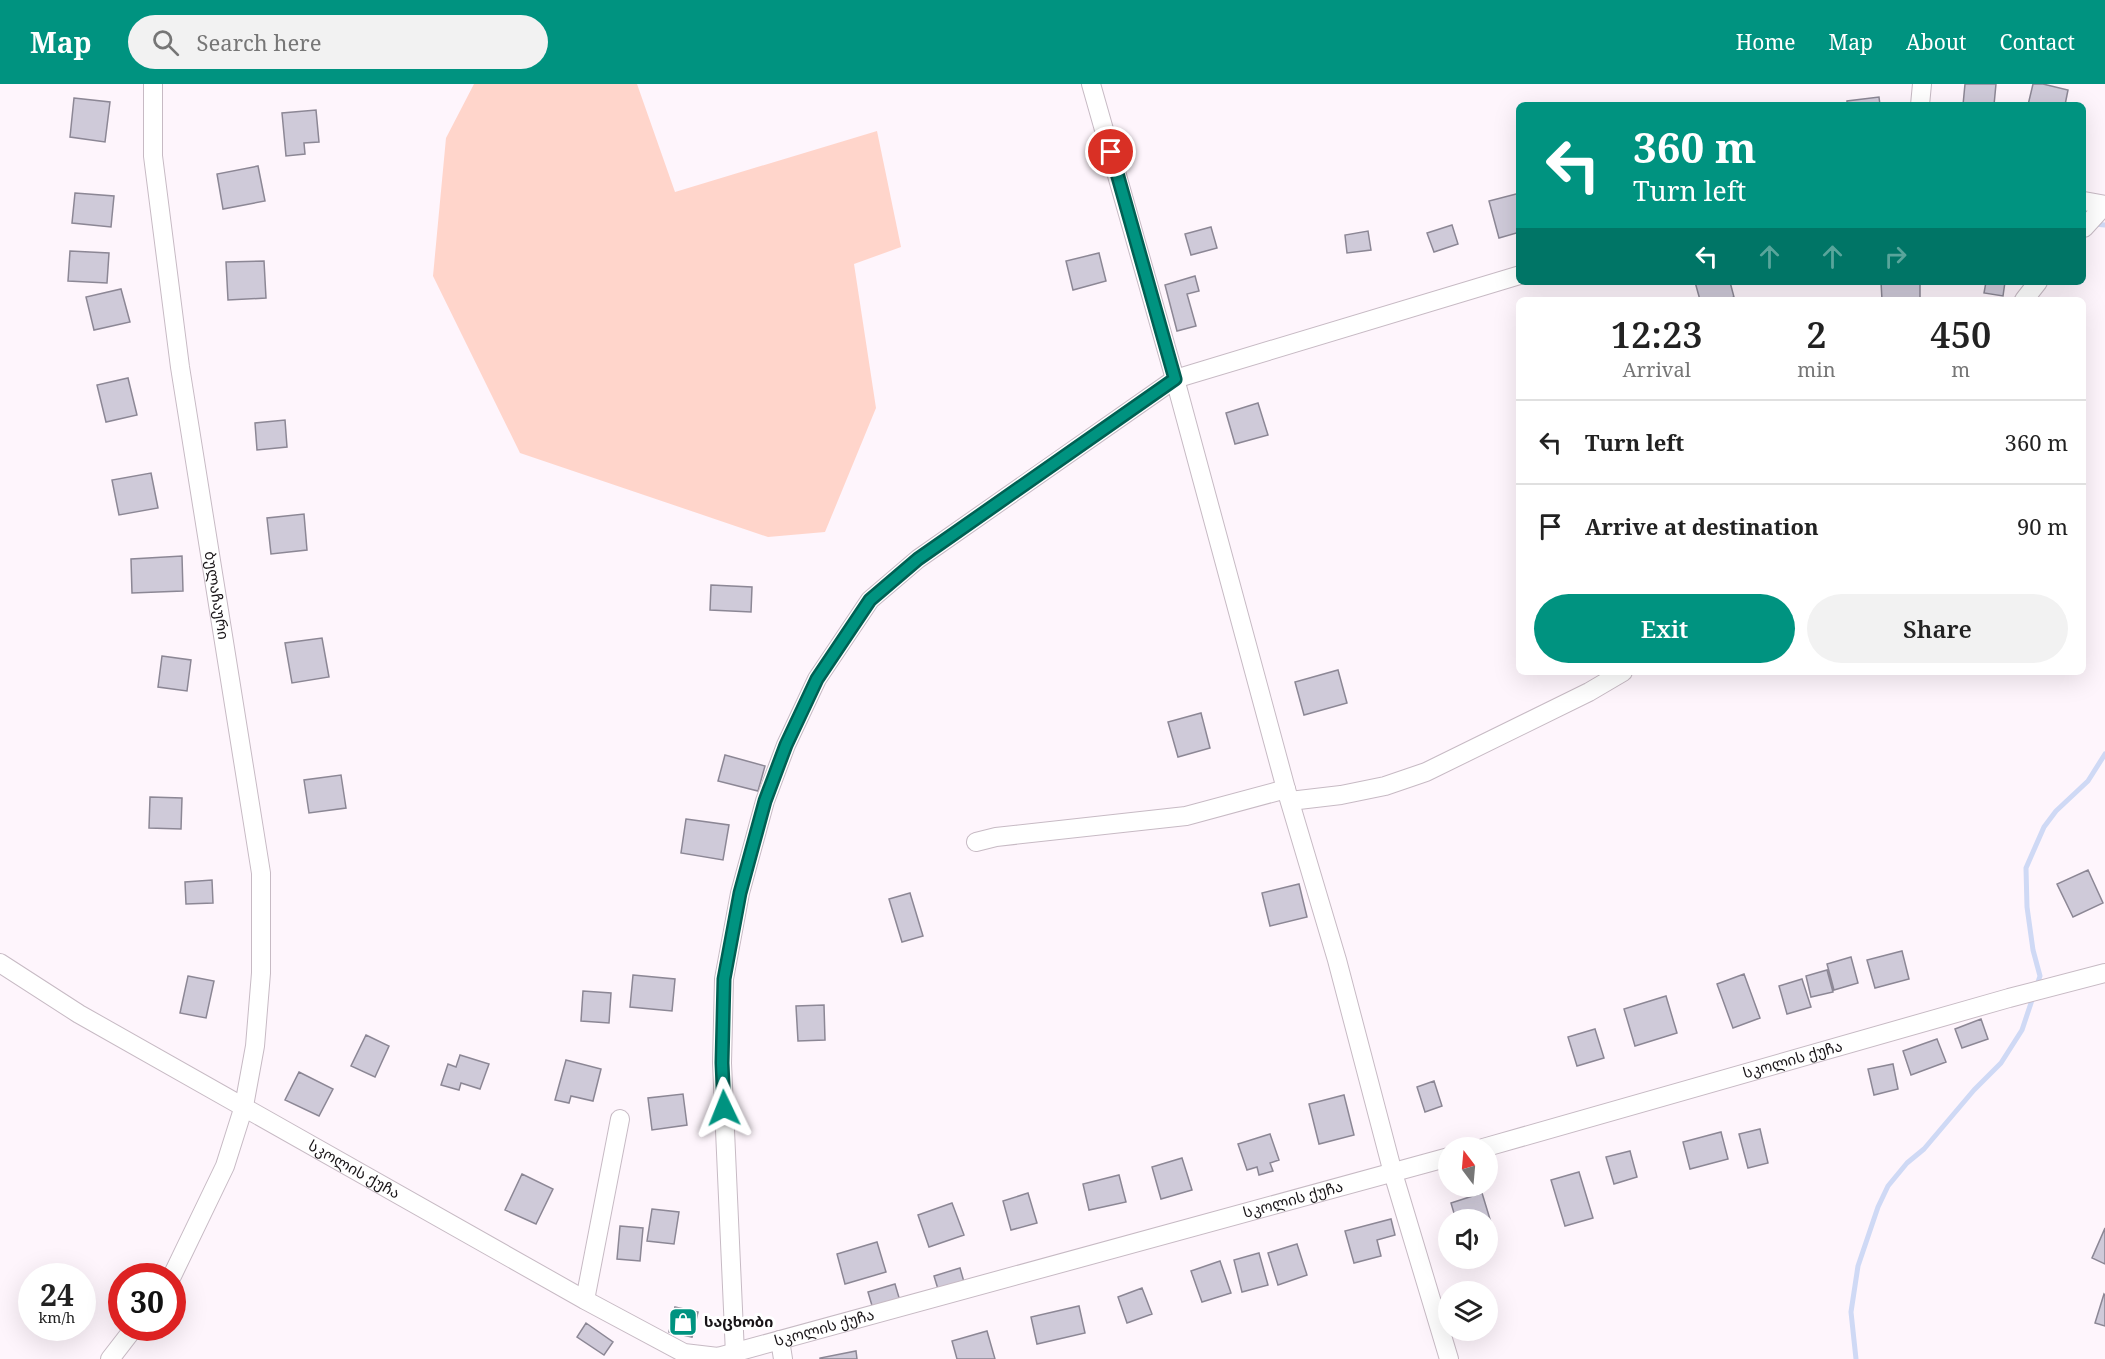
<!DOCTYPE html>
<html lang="en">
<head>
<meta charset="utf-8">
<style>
  body { margin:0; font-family:"Noto Serif","Noto Sans Georgian",serif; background:#f2f2f2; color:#222; height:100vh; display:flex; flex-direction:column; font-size:22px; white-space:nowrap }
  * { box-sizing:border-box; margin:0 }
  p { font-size:20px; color:#767676 }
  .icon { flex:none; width:33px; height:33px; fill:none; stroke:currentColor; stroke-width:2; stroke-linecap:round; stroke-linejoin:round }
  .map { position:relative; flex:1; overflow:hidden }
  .details { position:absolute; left:1516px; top:213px; width:570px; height:378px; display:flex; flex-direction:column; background:#fff; border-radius:9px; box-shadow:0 6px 24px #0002 }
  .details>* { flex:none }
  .guide { position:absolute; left:1516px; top:18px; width:570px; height:183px; border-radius:9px; box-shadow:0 6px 24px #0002; background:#009380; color:#fff; overflow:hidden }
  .needle { width:39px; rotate:344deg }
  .controls { position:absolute; left:1438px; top:1053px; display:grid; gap:12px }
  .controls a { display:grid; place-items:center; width:60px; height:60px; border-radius:50%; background:#fff; box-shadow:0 6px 24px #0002; font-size:30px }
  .speed { position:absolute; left:18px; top:1179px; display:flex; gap:12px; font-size:30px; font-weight:700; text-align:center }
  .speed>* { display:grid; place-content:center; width:78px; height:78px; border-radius:50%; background:#fff; box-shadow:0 6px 24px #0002; line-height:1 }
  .speed small { font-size:15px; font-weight:400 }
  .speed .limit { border:9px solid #d22; background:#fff; color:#111 }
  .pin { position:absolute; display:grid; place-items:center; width:51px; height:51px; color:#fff; margin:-26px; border:3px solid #fff; border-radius:50%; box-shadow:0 2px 6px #0007 }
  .me { position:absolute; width:66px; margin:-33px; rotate:358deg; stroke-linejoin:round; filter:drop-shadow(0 0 4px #0008) }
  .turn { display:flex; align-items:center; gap:21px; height:126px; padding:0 18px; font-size:27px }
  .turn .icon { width:78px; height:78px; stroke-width:2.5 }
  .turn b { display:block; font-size:42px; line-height:51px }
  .lanes { display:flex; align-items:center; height:57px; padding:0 18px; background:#0003; justify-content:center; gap:30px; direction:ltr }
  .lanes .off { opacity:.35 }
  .eta { display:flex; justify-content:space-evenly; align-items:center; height:102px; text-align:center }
  .eta b { font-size:36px; font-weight:600; line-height:42px }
  .action { display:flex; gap:12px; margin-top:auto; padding:12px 18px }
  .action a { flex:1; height:69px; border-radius:36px; background:#009380; color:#fff; font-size:24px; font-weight:600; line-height:69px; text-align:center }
  .action a+a { background:#f2f2f2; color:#222 }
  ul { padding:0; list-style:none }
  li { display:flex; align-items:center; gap:18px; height:84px; padding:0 18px; border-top:2px solid #e0e0e0 }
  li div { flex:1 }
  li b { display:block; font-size:22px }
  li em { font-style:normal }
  header { display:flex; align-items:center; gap:36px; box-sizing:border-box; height:84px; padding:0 30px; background:#009380; color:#fff }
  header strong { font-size:28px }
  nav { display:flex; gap:33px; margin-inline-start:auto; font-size:21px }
  .search { width:420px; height:54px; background:#f2f2f2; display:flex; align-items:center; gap:15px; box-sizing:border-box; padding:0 21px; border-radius:33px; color:#767676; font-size:22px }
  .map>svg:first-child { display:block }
</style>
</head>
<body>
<header>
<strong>Map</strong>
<div class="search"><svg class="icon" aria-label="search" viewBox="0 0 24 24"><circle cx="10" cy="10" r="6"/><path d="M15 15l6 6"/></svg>Search here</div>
<nav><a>Home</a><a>Map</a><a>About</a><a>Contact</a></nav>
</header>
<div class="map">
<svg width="2105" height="1275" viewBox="0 0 2105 1275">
  <rect width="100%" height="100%" fill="#fef5fc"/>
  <path fill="#ffd5cb" d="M474 0H637L675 108 877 47 901 163 854 180 876 324 825 448 768 453 520 369 433 192 446 54Z"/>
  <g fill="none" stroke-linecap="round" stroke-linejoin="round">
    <path stroke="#cfd9f5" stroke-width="5" d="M2094 140 2105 141
      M2036 904 2040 892 2033 866 2027 823 2026 784 2044 743 2056 727 2088 697 2105 670
      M1856 1275 1851 1228 1858 1182 1878 1123 1888 1102 1907 1079 1924 1065 1974 1006 2001 979 2022 946 2033 913"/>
  </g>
  <path fill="#cfcad9" stroke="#8c8795" stroke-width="1.5" d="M1965 0H1996L1994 21H1963Z
    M2033 0H2043L2068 6 2065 21H2028Z
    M1879 13 1880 21H1847V17Z
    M74 14 110 18 105 58 70 53Z
    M316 26 319 58 304 59 305 70 286 72 282 29Z
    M258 82 265 117 223 125 217 90Z
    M75 109 114 112 111 143 72 139Z
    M1520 109V148L1499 154 1489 117Z
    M1452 141 1458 160 1434 168 1427 149Z
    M1211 143 1217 164 1191 171 1185 150Z
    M1368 147 1371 166 1347 169 1345 151Z
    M70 167 109 169 107 199 68 197Z
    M1099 169 1106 197 1073 206 1066 177Z
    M264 177 266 214 228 216 226 178Z
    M1195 192 1199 207 1187 210 1196 242 1177 247 1165 201Z
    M1695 198H1730L1734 213 1726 216H1700Z
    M1881 198H1920V216H1882Z
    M1986 198H2005L2003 212 1984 209Z
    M121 205 130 238 94 246 86 213Z
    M128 294 137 331 106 338 97 301Z
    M1258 319 1268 351 1235 360 1226 329Z
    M285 336 287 363 257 366 255 339Z
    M151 389 158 424 119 431 112 396Z
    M304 430 307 466 271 470 267 434Z
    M182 472 183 507 132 509 131 475Z
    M711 501 752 503 751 528 710 526Z
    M322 554 329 593 292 599 285 559Z
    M162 572 191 576 187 607 158 603Z
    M1338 586 1347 619 1304 631 1295 598Z
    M1201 629 1210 664 1178 673 1168 638Z
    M725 671 765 682 758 707 718 697Z
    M341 691 346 724 309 729 304 696Z
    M150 713 182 714 181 745 149 744Z
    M686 735 729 741 723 776 681 769Z
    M2088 786 2103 819 2073 833 2057 800Z
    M212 796 213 819 186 820 185 798Z
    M1299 800 1307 833 1270 842 1262 809Z
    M910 809 923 852 902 858 889 815Z
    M1902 867 1909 895 1875 904 1867 876Z
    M1851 873 1858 899 1834 906 1827 880Z
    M1827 886 1833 908 1811 913 1806 892Z
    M1744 890 1760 934 1733 944 1717 900Z
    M633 891 675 895 672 927 630 923Z
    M188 892 214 897 206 934 180 929Z
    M1802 895 1811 923 1787 930 1779 902Z
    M583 907 611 909 609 939 581 937Z
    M1666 912 1677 949 1635 962 1624 925Z
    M824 921 825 956 798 957 796 922Z
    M1981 935 1988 955 1962 964 1955 945Z
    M1595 945 1604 974 1577 982 1568 953Z
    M366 951 389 962 375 993 351 982Z
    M1937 955 1946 978 1911 991 1903 967Z
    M460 971 489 980 480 1005 461 999 459 1006 441 1001 448 980 456 983Z
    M566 976 601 985 593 1017 571 1012 569 1019 555 1016Z
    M1893 980 1898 1005 1874 1011 1868 985Z
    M299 988 333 1005 319 1032 285 1016Z
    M1434 997 1442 1022 1425 1028 1417 1003Z
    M683 1010 687 1041 652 1046 648 1014Z
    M1344 1011 1354 1051 1319 1060 1309 1020Z
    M1760 1045 1768 1079 1748 1084 1739 1050Z
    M1721 1048 1728 1075 1690 1085 1683 1058Z
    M1270 1050 1279 1076 1270 1079 1273 1087 1259 1091 1257 1083 1247 1086 1238 1060Z
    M1630 1067 1637 1093 1614 1100 1606 1073Z
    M1182 1074 1192 1106 1161 1115 1152 1083Z
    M1579 1088 1593 1134 1565 1142 1551 1096Z
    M522 1090 553 1105 536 1140 505 1126Z
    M1119 1091 1126 1118 1089 1126 1083 1100Z
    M1028 1109 1037 1139 1011 1146 1003 1117Z
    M1482 1109 1493 1145 1488 1147V1136H1456L1451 1119Z
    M952 1119 964 1151 929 1163 918 1131Z
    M652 1125 679 1128 674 1160 647 1157Z
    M1391 1135 1395 1151 1377 1156 1381 1172 1354 1179 1345 1147Z
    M620 1142 643 1144 640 1177 617 1175Z
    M2105 1144V1180L2092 1174Z
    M877 1158 886 1188 845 1200 837 1170Z
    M1297 1160 1307 1191 1278 1201 1268 1169Z
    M1259 1169 1268 1201 1242 1208 1234 1176Z
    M1220 1177 1231 1209 1202 1218 1191 1187Z
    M960 1184 964 1198 938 1205 934 1192Z
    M895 1200 900 1217 873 1225 868 1208Z
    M1142 1204 1152 1230 1127 1239 1118 1213Z
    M2104 1210 2105 1211V1242L2095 1239Z
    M1079 1222 1085 1249 1037 1260 1031 1233Z
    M675 1223 698 1228 692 1253 669 1248Z
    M586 1239 613 1258 604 1271 577 1253Z
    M987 1247 995 1275H957L952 1257Z
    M856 1267 857 1275H820V1274Z"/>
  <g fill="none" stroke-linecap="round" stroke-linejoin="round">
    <g stroke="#c7bac4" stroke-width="20">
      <g id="minor">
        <path id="s1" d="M153 0V72L180 283 261 789V889L255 962 244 1022 225 1082 172 1192"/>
        <path d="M1091 0 1175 295 1286 705 1337 876 1393 1089 1449 1275"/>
        <path d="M1920 21 1922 0"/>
        <path d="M2084 117 2105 121"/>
        <path d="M2084 144 2105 121"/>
        <path d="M2024 216 2038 198"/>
        <path d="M1290 717 1341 711 1385 702 1426 688 1589 608 1623 588"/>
        <path d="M976 758 996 753 1186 732 1286 705"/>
        <path id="s2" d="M0 879 79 930 585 1216 684 1269 718 1273 1449 1073"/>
        <path id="s3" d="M1483 1064 2009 914 2105 889"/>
        <path d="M585 1216 620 1035"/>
        <path d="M780 1256 783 1275"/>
        <path d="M735 1270 722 979 724 895 740 809 765 717 786 661 817 595 870 516 918 475 1175 295 1520 191"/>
        <path d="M110 1275 134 1244"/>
      </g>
    </g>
    <use href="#minor" stroke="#fff" stroke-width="18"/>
  </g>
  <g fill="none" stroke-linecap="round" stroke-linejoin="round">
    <g stroke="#006053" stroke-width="15">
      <path id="route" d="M724 1024 722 979 724 895 740 809 765 717 786 661 817 595 870 516 918 475 1175 295 1111 68"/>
    </g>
    <use href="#route" stroke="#009380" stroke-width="10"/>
  </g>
  <defs>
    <g id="shop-square" transform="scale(1.5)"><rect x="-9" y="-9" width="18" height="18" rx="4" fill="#009380" stroke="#fff"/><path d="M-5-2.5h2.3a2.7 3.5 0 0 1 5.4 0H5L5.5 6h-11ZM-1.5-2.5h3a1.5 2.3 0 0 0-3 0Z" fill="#fff"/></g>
  </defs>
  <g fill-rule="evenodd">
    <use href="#shop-square" x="683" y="1238"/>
  </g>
  <g text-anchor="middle" stroke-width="6" stroke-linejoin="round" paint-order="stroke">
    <g font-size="15" fill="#191518" stroke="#fff">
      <text dy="5" stroke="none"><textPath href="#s1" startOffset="516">ბულაჩაური</textPath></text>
      <text dy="5" stroke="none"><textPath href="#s3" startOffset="322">სკოლის ქუჩა</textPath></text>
      <text dy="5" stroke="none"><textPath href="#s2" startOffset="410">სკოლის ქუჩა</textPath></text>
      <text dy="5" stroke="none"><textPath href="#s2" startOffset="1418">სკოლის ქუჩა</textPath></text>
      <text dy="5" stroke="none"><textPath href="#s2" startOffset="932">სკოლის ქუჩა</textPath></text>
    </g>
    <g font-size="15" font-weight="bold" fill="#191518" stroke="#fff" text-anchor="start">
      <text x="704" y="1243">საცხობი</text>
    </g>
  </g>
</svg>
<div class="controls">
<a><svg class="needle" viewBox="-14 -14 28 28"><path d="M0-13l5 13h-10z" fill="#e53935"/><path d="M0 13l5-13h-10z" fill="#767676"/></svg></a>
<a><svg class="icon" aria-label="sound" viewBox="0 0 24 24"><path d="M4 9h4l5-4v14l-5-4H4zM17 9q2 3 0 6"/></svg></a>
<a><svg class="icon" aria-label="layers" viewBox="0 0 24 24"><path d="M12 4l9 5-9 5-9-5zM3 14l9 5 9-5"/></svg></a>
</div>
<div class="speed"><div>24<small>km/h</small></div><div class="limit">30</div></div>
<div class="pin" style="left:1111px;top:68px;background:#d93025"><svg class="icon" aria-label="arrive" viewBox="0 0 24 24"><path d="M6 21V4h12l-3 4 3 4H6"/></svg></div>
<svg class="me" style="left:724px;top:1024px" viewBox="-20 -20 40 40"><path d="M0-17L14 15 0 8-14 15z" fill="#009380" stroke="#fff" stroke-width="4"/></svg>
<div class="guide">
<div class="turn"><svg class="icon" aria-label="left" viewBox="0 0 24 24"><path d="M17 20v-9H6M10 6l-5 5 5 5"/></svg><div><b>360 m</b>Turn left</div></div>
<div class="lanes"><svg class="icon" aria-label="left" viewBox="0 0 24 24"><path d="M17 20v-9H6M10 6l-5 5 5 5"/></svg><svg class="icon off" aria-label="ahead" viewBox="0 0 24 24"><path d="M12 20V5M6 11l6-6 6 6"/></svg><svg class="icon off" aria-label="ahead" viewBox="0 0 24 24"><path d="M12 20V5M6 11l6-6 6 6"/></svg><svg class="icon off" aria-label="right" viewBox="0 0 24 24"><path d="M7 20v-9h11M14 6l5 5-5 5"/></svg></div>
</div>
<section class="details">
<div class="eta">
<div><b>12:23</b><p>Arrival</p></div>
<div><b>2</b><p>min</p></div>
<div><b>450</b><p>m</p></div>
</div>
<ul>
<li><svg class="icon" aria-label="left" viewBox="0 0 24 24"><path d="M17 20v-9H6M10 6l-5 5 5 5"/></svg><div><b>Turn left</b></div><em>360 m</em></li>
<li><svg class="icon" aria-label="arrive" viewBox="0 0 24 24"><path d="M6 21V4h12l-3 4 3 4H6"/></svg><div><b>Arrive at destination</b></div><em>90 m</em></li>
</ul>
<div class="action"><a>Exit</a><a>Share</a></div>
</section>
</div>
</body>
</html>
